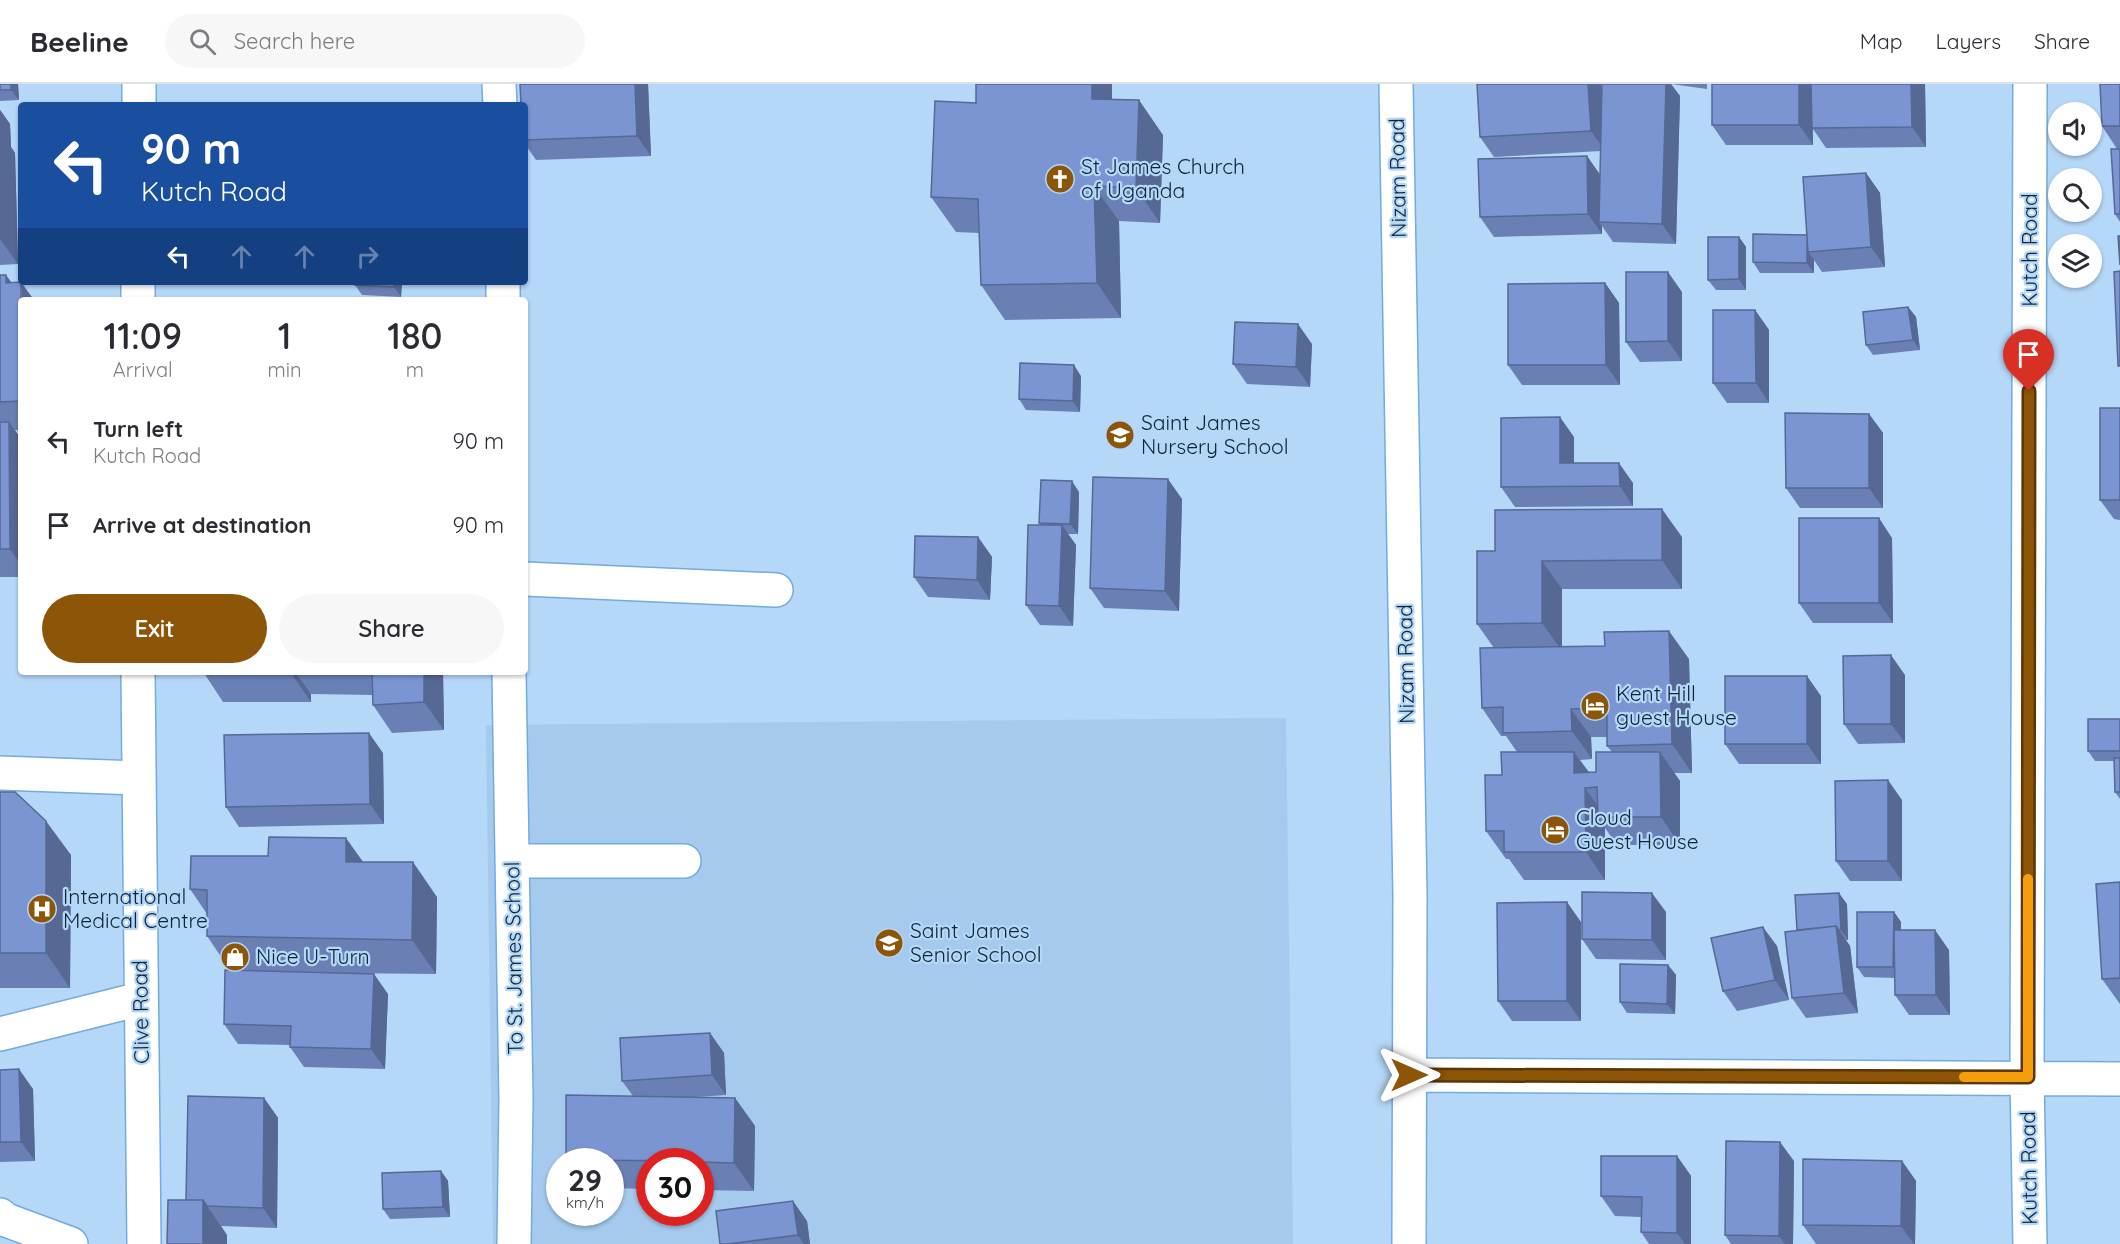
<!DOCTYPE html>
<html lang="en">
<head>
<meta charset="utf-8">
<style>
  body { margin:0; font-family:Quicksand,sans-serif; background:#f7f7f7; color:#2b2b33; height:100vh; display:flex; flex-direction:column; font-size:22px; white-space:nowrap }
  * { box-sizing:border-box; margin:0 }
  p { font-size:20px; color:#7c7c81 }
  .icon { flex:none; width:33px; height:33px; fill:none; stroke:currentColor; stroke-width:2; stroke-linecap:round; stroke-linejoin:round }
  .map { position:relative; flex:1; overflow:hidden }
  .panel { position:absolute; left:18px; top:213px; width:510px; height:378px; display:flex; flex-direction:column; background:#fff; border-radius:6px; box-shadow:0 2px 4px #0004 }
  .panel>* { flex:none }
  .guide { position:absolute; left:18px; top:18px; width:510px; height:183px; border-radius:6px; box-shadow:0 2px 4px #0004; background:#1a4fa0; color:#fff; overflow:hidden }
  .fabs { position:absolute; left:2048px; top:18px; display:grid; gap:12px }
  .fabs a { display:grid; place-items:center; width:54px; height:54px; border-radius:50%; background:#fff; box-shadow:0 2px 4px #0004; font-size:30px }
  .speed { position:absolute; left:546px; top:1064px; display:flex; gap:12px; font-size:30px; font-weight:700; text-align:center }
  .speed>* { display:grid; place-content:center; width:78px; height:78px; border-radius:50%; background:#fff; box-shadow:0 2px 4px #0004; line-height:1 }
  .speed small { font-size:15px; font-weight:400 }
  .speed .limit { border:9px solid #d22; background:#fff; color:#111 }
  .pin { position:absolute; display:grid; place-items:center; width:51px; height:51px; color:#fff; margin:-62px -26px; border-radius:50% 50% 50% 0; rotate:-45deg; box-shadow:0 0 6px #0007 }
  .pin .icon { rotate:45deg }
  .me { position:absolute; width:66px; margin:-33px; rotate:90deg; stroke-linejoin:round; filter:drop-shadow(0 0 4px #0008) }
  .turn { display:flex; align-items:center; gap:21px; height:126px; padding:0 24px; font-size:27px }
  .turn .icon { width:78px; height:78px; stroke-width:2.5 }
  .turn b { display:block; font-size:42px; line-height:51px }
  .lanes { display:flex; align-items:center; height:57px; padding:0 24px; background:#0003; justify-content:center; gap:30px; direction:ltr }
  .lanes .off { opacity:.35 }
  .eta { display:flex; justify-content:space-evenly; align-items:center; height:102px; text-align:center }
  .eta b { font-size:36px; font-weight:600; line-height:42px }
  .primary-button { display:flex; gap:12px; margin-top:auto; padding:12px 24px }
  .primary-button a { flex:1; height:69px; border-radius:36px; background:#8c5508; color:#fff; font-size:24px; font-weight:600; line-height:69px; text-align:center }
  .primary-button a+a { background:#f7f7f7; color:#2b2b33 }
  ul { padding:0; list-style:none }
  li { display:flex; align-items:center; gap:18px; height:84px; padding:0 24px }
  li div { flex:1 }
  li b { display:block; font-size:22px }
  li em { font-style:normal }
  header { display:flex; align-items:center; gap:36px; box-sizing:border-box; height:84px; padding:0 30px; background:#fff; border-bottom:2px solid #e1e1e2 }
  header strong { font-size:28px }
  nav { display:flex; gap:33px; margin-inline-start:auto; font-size:21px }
  .search { width:420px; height:54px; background:#f7f7f7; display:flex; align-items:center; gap:15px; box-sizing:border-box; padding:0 21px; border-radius:33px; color:#7c7c81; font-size:22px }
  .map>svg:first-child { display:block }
</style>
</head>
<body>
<header>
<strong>Beeline</strong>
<div class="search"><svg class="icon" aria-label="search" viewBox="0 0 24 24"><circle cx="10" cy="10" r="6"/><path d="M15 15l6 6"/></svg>Search here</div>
<nav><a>Map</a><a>Layers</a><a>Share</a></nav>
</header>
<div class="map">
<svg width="2120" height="1160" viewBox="0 0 2120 1160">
  <rect width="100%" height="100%" fill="#b5d7f8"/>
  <path fill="#a5caed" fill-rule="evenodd" d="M1286 634 1293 1160H493L486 641ZM560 1077H610V1128H560ZM650 1077H700V1128H650Z"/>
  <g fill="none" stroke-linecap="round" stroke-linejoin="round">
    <g stroke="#72abdf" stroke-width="36">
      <path id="minor" d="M499 0 500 21
        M1396 0 1410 812 1409 1160
        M139 21V0
        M503 198V216
        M138 216V198
        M525 495 776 506
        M138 588 144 1160
        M509 588 516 1015 514 1160
        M0 689 138 694
        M512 777H684
        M0 950 140 915
        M1409 991 2120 995
        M0 1131 6 1136 71 1160
        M2030 1160 2027 993 2030 0"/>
    </g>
    <use href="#minor" stroke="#fff" stroke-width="33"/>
  </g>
  <path fill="#6a80b5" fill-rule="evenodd" d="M0 0H18L19 16 0 17Z
    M648 0 651 72 536 76 525 60V56Z
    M976 0H1112V15L1163 51 1160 139 1119 137 1121 234 1005 236 981 201 979 149 956 148 931 113 976 19Z
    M1601 0 1602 15V0H1707V5L1671 0 1680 12 1676 160 1613 158 1602 142V150L1494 153 1480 133 1587 72 1600 91 1601 67 1494 73 1480 53Z
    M1712 0H1925L1926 63 1826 64 1813 45V61H1726L1712 41Z
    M2120 0V138L2115 130 2117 65 2102 42Z
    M0 26 10 40 11 63 15 69 18 180 0 181Z
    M1866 89 1880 109 1885 183 1822 188 1814 176V189H1760L1753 178 1807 151Z
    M1739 153 1746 163V206H1716L1708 196Z
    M0 191H6L21 216V346H15L21 355V493H0Z
    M402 198 401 213 362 211 355 201Z
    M1605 199 1619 219 1620 301H1522L1508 281Z
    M1682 208V277L1640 278 1626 258Z
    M1908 223 1916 233 1920 266 1873 271 1866 261Z
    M1755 226 1769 246V319H1727L1713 299Z
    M1312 260 1310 303 1247 300 1233 280Z
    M1081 292 1080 328 1026 326 1019 315Z
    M2120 324V436L2114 435 2100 416Z
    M1869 330 1883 349V424H1800L1786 404Z
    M1574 353V379L1633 399V422L1515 423 1501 403Z
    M1079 408 1078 450H1068L1076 461 1073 542 1040 541 1026 521 1041 441 1039 439Z
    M1182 415 1179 527 1104 524 1090 504Z
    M978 453 992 473 990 516 928 513 914 493Z
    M1682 453V505H1562V562L1689 575 1692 689H1674L1680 697V761H1617L1605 744V796H1524L1509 775H1506L1486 747 1502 691 1517 668 1506 652H1501L1482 624 1494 564 1477 540 1495 467ZM1591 653H1607V662L1612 668 1596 688H1589L1580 676 1592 675Z
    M1892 454 1893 539H1813L1799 519Z
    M204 588H443L444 646 392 649 373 621 372 611 311 610V618H223L204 589Z
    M1905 591V659L1858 660 1844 640Z
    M1821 612V680H1739L1725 660Z
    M2120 635V715L2115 708 2114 677H2095L2088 667Z
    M383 669 384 740 239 743 226 723Z
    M0 708 71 771 70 904H0Z
    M1902 716V797H1850L1836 777Z
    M363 778 437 813 436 890 334 889 388 910 385 985 304 983 290 963V961L238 960 224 940 230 886 207 852V830L190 805Z
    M2120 798V920L2102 895Z
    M1847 820 1848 856H1846L1850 862 1858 929 1806 934 1792 914 1797 846Z
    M1666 828V876L1596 875 1582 855Z
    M1894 828 1901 838V846L1949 866 1950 931H1909L1895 911V894L1864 893 1857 883Z
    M1581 838V937H1512L1498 917Z
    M1777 862 1789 916 1737 927 1723 907Z
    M1668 881 1676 891 1675 930 1627 929 1620 918Z
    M710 949 724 969 726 1011 696 1013 735 1014 755 1042 754 1107 700 1106V1077H650V1105L610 1104V1077H567L566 1076 633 1012 622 997Z
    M0 986 33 1005 35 1077 0 1078Z
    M264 1014 278 1034 277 1144 221 1142 227 1151 186 1116Z
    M1677 1072 1691 1092V1160H1649L1641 1148V1133L1615 1132 1601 1112Z
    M1794 1077 1793 1160H1731L1725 1151Z
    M1902 1077 1916 1097 1915 1160H1816L1803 1141Z
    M441 1087 448 1097 450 1133 390 1135 383 1125Z
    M807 1137 810 1160H720Z"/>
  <path fill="#566894" d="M11 0H18L19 16 11 6Z
    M635 0H648L651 72 637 52Z
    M1091 0H1112V24L1092 15Z
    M1588 0H1601L1605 67 1591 47Z
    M1666 0H1671L1680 12 1676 160 1662 140Z
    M1799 0H1812L1813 61 1799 41Z
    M1911 0H1925L1926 63 1912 43Z
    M1139 16 1163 51 1160 139 1136 104Z
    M0 26 10 40 11 63 15 69 18 180 0 155Z
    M1587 72 1601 92 1599 138 1602 142V150L1588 130Z
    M1866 89 1880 109 1885 183 1871 163Z
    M1094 102 1119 137 1121 234 1097 199Z
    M1807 151 1808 168 1814 176V189L1807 179Z
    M1739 153 1746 163V206L1739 195Z
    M1668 188 1682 208V277L1668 257Z
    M6 191 22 213 21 198 34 216H21L6 199Z
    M394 198H402L401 213 394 203Z
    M1605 199 1619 219 1620 301 1606 281Z
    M1908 223 1916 233 1920 266 1913 256Z
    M1755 226 1769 246V319L1756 299Z
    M1298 240 1312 260 1310 303 1296 283Z
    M1074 281 1081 292 1080 328 1073 317Z
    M1869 330 1883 349V424L1869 404Z
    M1560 333 1574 353V399L1560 379Z
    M9 338 21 355V481L10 465Z
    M1619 379 1633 399V422L1620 402Z
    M1168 395 1182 415 1179 527 1165 507Z
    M1072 397 1079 408 1078 450 1070 440Z
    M1662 425 1682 453V505L1662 476Z
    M1879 434 1892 454 1893 539 1879 519Z
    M1062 441 1076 461 1073 542 1059 522Z
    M978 453 992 473 990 516 977 496Z
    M1542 477 1562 505V567L1542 539Z
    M1669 547 1689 575 1692 689 1672 660Z
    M1891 571 1905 591V659L1891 640Z
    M291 588H295L311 610V618L291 589Z
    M424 588H443L444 646 424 618Z
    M1807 592 1821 612V680L1807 660Z
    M1571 625 1591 653 1592 675 1572 647Z
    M369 649 383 669 384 740 370 720Z
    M1574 668 1594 696 1585 704 1605 732 1598 733 1605 744V796L1586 768 1574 689Z
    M1660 668 1680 697V761L1661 733Z
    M1888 696 1902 716V797L1888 777Z
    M46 737 71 771 70 904 46 869Z
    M346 754 371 789 346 778Z
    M413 778 437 813 436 890 412 856Z
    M1652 809 1666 828V876L1652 856Z
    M1839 809 1847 820 1848 856 1841 846Z
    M1567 818 1581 838V937L1567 917Z
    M1894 828 1901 838V894L1893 883Z
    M1836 842 1850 862 1858 929 1844 909Z
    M1763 843 1777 862 1789 916 1775 896Z
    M1935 846 1949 866 1950 931 1936 911Z
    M1668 881 1676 891 1675 930 1667 920Z
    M374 890 388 910 385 985 371 965Z
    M710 949 724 969 726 1011 712 991Z
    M19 985 33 1005 35 1077 21 1058Z
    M264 1014 278 1034 277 1144 263 1124Z
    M735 1014 755 1042 754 1107 734 1079Z
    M1780 1058 1794 1077 1793 1160H1785L1779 1152Z
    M1677 1072 1691 1092V1160H1685L1677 1149Z
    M1902 1077 1916 1097 1915 1160H1914L1901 1142Z
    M441 1087 448 1097 450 1133 443 1123Z
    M203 1116 227 1151V1160H203Z
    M793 1117 807 1137 810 1160H804L798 1151Z"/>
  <path fill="#7b95d3" stroke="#566894" stroke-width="1.5" d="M0 0H11V6H0Z
    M520 0H635L637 52 525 56V21H521Z
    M976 0H1092V15L1139 16 1136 104 1094 102 1097 199 981 201 978 115 931 113 935 17 976 19Z
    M1477 0H1588L1591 47 1480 53Z
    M1602 0H1666L1662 140 1599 138Z
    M1712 0H1799V41H1712Z
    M1811 0H1911L1912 43 1812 44Z
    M2100 0H2120V42H2102Z
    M2111 65H2120V130H2115Z
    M1587 72 1588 130 1480 133 1478 75Z
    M1866 89 1871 163 1808 168 1803 93Z
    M1753 150 1807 151V179L1753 178Z
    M2118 152H2120V181Z
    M1708 153H1739V195L1708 196Z
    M2120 187V282H2118L2114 188Z
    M1626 188H1668V257L1626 258Z
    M0 191H6V199L21 198V317L0 318Z
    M355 198H394V203L355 201Z
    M1605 199 1606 281H1508V200Z
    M1908 223 1913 256 1866 261 1863 228Z
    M1713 226H1755L1756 299H1713Z
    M1235 238 1298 240 1296 283 1233 280Z
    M1020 279 1074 281 1073 317 1019 315Z
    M2100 324H2120V416H2100Z
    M1785 329 1869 330V404H1786Z
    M1560 333V379H1619L1620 402 1501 403V334Z
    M0 338H9L10 465H0Z
    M1093 393 1168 395 1165 507 1090 504Z
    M1041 396 1072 397 1070 440 1039 439Z
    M1662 425V476L1542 477V539L1477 540V467H1495V426Z
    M1799 434H1879V519H1799Z
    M1028 441H1062L1059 522 1026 521Z
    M915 452 978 453 977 496 914 493Z
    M1669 547 1672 660 1607 662V624L1571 625 1572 647 1503 649V623L1482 624 1480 564 1605 562 1604 548Z
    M1891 571V640H1844L1843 572Z
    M204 588H291V589H204Z
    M372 588H424V618L373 621Z
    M1725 592H1807V660H1725Z
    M2088 635H2120V667H2088Z
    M369 649 370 720 226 723 224 651Z
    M1501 668H1574V689L1596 688V668H1660L1661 733H1598L1597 703 1585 704 1586 768H1504V747H1486L1485 691H1502Z
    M2114 674H2120V708H2115Z
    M1888 696V777H1836L1835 697Z
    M0 708H15L46 737V869H0Z
    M269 753 346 754V778H413L412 856 207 852V806L190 805 191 772H268Z
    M2120 798V894L2102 895 2096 800Z
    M1582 808 1652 809V856L1582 855Z
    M1839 809 1841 846H1839L1836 842 1797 846 1795 811Z
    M1567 818V917H1498L1497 819Z
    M1857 828H1894L1893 883H1857Z
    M1836 842 1844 909 1792 914 1785 848Z
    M1763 843 1775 896 1723 907 1711 854Z
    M1894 846H1935L1936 911H1895Z
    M1620 880 1668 881 1667 920 1620 918Z
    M225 886 374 890 371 965 290 963 291 942 224 940Z
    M710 949 712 991 622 997 620 954Z
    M19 985 21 1058H0V986Z
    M566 1011 735 1014 734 1079 700 1078V1077L566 1076Z
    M188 1012 264 1014 263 1124 207 1122 203 1116H186Z
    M1726 1057 1780 1058 1779 1152 1725 1151Z
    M1601 1072H1677V1149L1641 1148 1642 1113 1601 1112Z
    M1803 1075 1902 1077 1901 1142 1803 1141Z
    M441 1087 443 1123 383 1125 382 1089Z
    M168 1116H203V1160H167Z
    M793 1117 798 1151 728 1160H720L716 1127Z"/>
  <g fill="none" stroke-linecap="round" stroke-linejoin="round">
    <g stroke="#5b3705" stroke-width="15">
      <path id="route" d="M1409 991 2028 993 2029 307"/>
    </g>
    <use href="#route" stroke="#8c5508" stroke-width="10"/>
    <path stroke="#f59e0b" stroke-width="10" d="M1964 993H2028V795"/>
  </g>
  <defs>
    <g id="church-disc" transform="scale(1.5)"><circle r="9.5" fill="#8c5508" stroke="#b5d7f8"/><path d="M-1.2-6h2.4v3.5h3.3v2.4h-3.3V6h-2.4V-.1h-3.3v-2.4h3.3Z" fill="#fff"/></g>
    <g id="school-disc" transform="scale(1.5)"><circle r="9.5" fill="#8c5508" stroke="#b5d7f8"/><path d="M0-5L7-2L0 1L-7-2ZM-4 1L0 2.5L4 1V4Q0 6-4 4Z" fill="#fff"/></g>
    <g id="hotel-disc" transform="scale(1.5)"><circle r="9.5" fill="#8c5508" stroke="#b5d7f8"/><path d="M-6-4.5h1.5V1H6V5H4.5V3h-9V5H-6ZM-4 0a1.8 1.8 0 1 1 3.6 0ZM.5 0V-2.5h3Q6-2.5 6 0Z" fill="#fff"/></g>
    <g id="hospital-disc" transform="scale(1.5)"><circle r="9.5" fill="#8c5508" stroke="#b5d7f8"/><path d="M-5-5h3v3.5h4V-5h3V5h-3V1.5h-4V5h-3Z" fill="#fff"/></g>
    <g id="shop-disc" transform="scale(1.5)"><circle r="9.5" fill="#8c5508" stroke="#b5d7f8"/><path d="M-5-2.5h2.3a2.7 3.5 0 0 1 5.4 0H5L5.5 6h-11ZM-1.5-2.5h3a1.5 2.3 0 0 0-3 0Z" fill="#fff"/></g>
  </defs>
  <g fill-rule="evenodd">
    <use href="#church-disc" x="1060" y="95"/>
    <use href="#school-disc" x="1120" y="351"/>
    <use href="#hotel-disc" x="1595" y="622"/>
    <use href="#hotel-disc" x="1555" y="746"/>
    <use href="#hospital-disc" x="42" y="825"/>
    <use href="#school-disc" x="889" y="859"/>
    <use href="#shop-disc" x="235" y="873"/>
  </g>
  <g text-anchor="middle" stroke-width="4.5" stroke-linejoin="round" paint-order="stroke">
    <g font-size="21" fill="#0d2539" stroke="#b5d7f8" text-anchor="start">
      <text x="1081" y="90">St James Church<tspan x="1081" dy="24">of Uganda</tspan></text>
      <text x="1141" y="346">Saint James<tspan x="1141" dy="24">Nursery School</tspan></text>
      <text x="1616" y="617">Kent Hill<tspan x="1616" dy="24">guest House</tspan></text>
      <text x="1576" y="741">Cloud<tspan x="1576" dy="24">Guest House</tspan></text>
      <text x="63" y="820">International<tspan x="63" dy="24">Medical Centre</tspan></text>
      <text x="910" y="854">Saint James<tspan x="910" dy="24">Senior School</tspan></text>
      <text x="256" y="880">Nice U-Turn</text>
    </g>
    <g font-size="21" fill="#0d2539" stroke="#b5d7f8">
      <text transform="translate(1398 94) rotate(-91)" y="7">Nizam Road</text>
      <text transform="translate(2030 166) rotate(-90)" y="7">Kutch Road</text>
      <text transform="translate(1406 580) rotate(-91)" y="7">Nizam Road</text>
      <text transform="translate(514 874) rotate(-91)" y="7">To St. James School</text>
      <text transform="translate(141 928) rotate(-91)" y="7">Clive Road</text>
      <text transform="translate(2029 1084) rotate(-91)" y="7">Kutch Road</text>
    </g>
  </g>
</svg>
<div class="fabs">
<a><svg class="icon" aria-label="sound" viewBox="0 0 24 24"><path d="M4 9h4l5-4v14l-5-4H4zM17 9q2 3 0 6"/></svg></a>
<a><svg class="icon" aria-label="search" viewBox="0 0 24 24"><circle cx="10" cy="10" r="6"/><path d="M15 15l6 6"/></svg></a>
<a><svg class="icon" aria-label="layers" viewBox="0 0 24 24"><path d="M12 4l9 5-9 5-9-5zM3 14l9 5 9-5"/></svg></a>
</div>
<div class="speed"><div>29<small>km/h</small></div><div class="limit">30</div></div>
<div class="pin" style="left:2029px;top:307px;background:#d93025"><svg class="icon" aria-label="arrive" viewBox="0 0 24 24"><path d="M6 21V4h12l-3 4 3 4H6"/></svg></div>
<svg class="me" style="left:1409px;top:991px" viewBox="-20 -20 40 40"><path d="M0-17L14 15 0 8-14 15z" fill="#8c5508" stroke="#fff" stroke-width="4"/></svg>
<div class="guide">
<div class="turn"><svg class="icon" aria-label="left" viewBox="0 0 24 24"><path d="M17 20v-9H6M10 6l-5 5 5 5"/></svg><div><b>90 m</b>Kutch Road</div></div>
<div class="lanes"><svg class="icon" aria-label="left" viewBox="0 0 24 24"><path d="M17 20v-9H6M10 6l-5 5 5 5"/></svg><svg class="icon off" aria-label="ahead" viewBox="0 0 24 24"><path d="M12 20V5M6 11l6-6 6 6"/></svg><svg class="icon off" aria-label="ahead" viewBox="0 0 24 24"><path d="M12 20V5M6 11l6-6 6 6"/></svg><svg class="icon off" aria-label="right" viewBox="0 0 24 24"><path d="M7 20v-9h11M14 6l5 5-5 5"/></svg></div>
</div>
<section class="panel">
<div class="eta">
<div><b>11:09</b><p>Arrival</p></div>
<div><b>1</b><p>min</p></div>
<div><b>180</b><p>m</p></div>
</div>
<ul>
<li><svg class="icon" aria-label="left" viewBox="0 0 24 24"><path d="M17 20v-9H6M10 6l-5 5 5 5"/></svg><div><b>Turn left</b><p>Kutch Road</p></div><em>90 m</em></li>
<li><svg class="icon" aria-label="arrive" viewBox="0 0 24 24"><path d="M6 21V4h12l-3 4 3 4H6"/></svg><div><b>Arrive at destination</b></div><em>90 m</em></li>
</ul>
<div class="primary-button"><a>Exit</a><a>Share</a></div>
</section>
</div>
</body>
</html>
